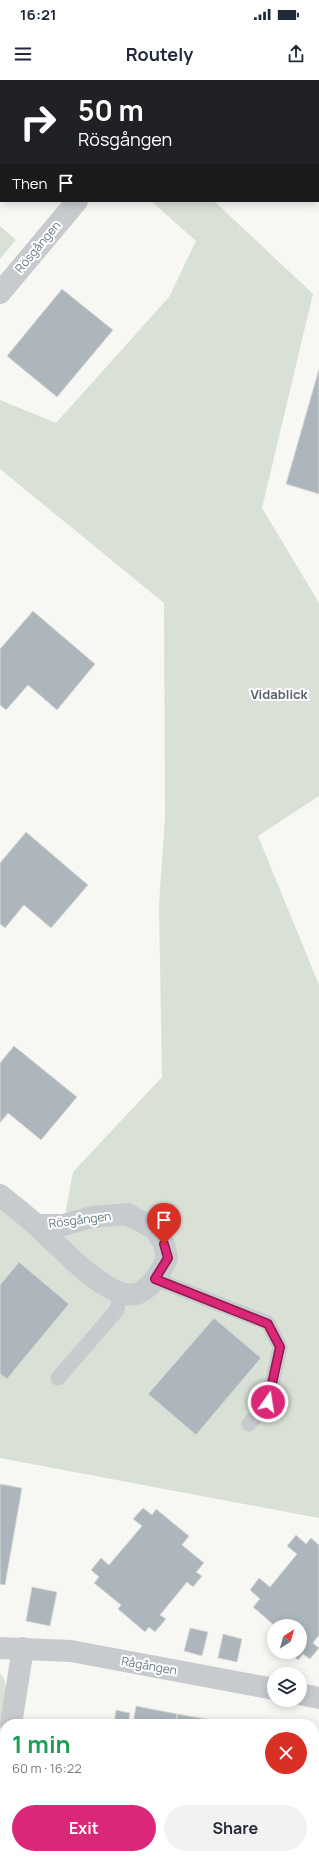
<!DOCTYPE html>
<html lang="en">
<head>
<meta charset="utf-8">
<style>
  body { margin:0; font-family:Manrope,sans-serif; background:#f2f2f3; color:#1f2937; height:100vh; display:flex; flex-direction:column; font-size:15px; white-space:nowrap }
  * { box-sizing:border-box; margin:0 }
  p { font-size:13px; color:#747a83 }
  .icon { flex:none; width:22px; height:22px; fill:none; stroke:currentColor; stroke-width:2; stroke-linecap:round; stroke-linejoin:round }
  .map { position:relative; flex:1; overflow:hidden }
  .drawer { position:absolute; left:0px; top:1639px; width:319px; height:140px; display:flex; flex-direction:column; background:#fff; border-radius:16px 16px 0 0; box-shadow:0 2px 10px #0003 }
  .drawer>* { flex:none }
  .guide { position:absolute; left:0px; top:0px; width:319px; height:122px; box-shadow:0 2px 10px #0003; background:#202124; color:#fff; overflow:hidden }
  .needle { width:26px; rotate:37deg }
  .controls { position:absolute; left:267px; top:1539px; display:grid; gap:8px }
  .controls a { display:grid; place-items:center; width:40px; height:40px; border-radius:50%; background:#fff; box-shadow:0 2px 10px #0003; font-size:20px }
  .pin { position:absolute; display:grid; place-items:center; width:34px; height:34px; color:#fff; margin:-41px -17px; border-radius:50% 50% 50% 0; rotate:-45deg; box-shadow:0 0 4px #0007 }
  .pin .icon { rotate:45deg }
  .me { position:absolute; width:44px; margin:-22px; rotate:13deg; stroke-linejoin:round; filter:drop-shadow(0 0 3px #0008) }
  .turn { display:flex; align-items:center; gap:14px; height:84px; padding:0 12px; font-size:18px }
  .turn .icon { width:52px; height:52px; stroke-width:2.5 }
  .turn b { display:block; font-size:28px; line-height:34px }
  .then { display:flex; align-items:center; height:38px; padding:0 12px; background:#0003; gap:8px; font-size:15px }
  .round { display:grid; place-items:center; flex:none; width:42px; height:42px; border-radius:21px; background:#f2f2f3 }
  .overview { display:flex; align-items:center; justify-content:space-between; height:68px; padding:0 12px }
  h1 { font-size:24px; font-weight:700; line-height:30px; color:#1e9e55 }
  .cta { display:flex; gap:8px; margin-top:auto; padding:8px 12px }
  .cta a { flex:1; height:46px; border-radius:24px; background:#db2777; color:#fff; font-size:16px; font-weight:700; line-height:46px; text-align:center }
  .cta a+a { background:#f2f2f3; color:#1f2937 }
  .status { display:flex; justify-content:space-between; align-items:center; height:28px; padding:0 20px; background:#fff; direction:ltr }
  .status svg { height:11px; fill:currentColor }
  header { display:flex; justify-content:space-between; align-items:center; height:52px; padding:0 12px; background:#fff; font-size:18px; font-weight:700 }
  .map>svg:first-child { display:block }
</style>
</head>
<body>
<div class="status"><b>16:21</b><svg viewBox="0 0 49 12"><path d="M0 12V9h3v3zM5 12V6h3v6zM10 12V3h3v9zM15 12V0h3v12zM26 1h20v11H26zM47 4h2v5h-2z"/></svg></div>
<header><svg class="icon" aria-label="menu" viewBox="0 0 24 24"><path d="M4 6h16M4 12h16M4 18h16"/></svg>Routely<svg class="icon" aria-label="share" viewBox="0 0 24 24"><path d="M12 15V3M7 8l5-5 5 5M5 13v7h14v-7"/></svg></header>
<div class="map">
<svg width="319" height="1779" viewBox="0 0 319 1779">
  <rect width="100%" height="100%" fill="#f7f7f4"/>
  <path fill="#d9e0d5" d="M151 121H214L313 214 262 428 319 523V716L258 756 319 905V1438L0 1378V1115L36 1145H63L73 1092 162 997 159 824 165 737 164 523 0 389V320L56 343 169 217 196 161Z
    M0 146 16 160 0 179Z
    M0 1593C12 1606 3 1629 0 1645Z"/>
  <path fill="#adb6bc" stroke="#d9d9d6" d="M72 0H131L130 1Z
    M318 54 319 55V118L318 117Z
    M62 209 113 250 57 317 7 276Z
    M319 289V414L286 404Z
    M33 531 95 584 57 630 28 605 6 630 0 625V569Z
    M26 752 88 805 51 848 24 825 5 848 0 844V783Z
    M14 966 77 1017 41 1060 8 1033 0 1043V983Z
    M19 1182 69 1224 7 1299 0 1294V1205Z
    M214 1238 261 1278 196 1355 148 1314Z
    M0 1404 22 1408 5 1505 0 1504Z
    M143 1428 152 1435 156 1429 189 1456 182 1465 204 1483 196 1492 202 1496 193 1507 187 1502 160 1535 166 1539 155 1552 149 1547 145 1552 118 1529 121 1525 94 1503 99 1497 91 1490 101 1478 109 1485 142 1446 133 1439Z
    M296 1455 306 1464 311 1458 319 1465V1555L313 1563 319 1568 310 1579 303 1574 298 1580 289 1572H300V1546H275L253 1527 260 1519 250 1510 259 1498 270 1507 297 1474 287 1466Z
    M32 1507 57 1512 50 1546 26 1541Z
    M190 1548 208 1552 202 1576 184 1571Z
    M223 1554 242 1559 237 1582 218 1578Z
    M136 1626 177 1634 176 1644H133Z
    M116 1630 130 1633 128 1644H114Z
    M177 1634 218 1641V1644H176Z
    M314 1665 319 1666V1692L317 1702H314Z
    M314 1751 319 1752V1779H288L289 1774H314Z
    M247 1774H289L288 1779H272Z"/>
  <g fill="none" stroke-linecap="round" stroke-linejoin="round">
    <path stroke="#c7cbce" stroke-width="15" d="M13 1 14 0
      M0 16 1 15
      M155 1199 268 1243 280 1267 268 1322 249 1344
      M58 1298 117 1230 120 1213"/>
    <path stroke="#c7cbce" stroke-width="22" d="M181 1 182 0
      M0 213 77 121
      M0 1115C12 1125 24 1134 35 1144 55 1161 110 1225 139 1213 153 1206 161 1192 167 1178L164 1164 155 1149 127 1134 92 1137 63 1145H36
      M0 1568 71 1571 274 1609
      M300 1614 319 1618
      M11 1644 23 1568
      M0 1714 5 1683
      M0 1755 5 1756
      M103 1774 130 1779"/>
  </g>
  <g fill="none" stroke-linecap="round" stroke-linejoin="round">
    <g stroke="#8e194d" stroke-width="10">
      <path id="route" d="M164 1164 168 1178 155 1199 268 1244 280 1267 268 1322"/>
    </g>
    <use href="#route" stroke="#db2777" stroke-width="7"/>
  </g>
  <g text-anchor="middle" stroke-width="4" stroke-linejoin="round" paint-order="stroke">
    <g font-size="12" fill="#647988" stroke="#fff">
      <text transform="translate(38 167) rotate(-50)" y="4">Rösgången</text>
      <text transform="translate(80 1140) rotate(-7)" y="4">Rösgången</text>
      <text transform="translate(149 1586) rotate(10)" y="4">Rågången</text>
    </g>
    <g font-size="13" font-weight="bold" fill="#52626c" stroke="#fff">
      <text x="279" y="619">Vidablick</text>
    </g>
  </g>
</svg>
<div class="controls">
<a><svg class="needle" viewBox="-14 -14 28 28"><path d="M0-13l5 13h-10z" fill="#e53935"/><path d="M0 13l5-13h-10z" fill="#747a83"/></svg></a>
<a><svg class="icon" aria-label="layers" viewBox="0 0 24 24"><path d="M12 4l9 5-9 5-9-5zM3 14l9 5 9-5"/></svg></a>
</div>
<div class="pin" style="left:164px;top:1164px;background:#d93025"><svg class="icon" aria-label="arrive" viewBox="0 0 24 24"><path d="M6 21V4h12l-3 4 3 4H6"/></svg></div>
<svg class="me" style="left:268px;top:1322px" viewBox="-20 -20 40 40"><circle r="17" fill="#db2777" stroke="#fff" stroke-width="3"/><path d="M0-11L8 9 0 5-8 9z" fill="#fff"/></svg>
<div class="guide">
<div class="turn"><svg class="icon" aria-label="right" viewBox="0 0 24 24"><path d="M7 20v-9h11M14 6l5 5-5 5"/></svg><div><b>50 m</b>Rösgången</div></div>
<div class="then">Then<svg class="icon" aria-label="arrive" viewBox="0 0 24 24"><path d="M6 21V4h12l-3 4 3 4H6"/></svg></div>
</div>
<section class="drawer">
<div class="overview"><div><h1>1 min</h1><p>60 m · 16:22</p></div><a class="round" style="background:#d93025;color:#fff"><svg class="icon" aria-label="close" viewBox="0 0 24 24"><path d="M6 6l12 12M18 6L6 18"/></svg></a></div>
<div class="cta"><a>Exit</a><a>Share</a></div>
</section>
</div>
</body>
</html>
